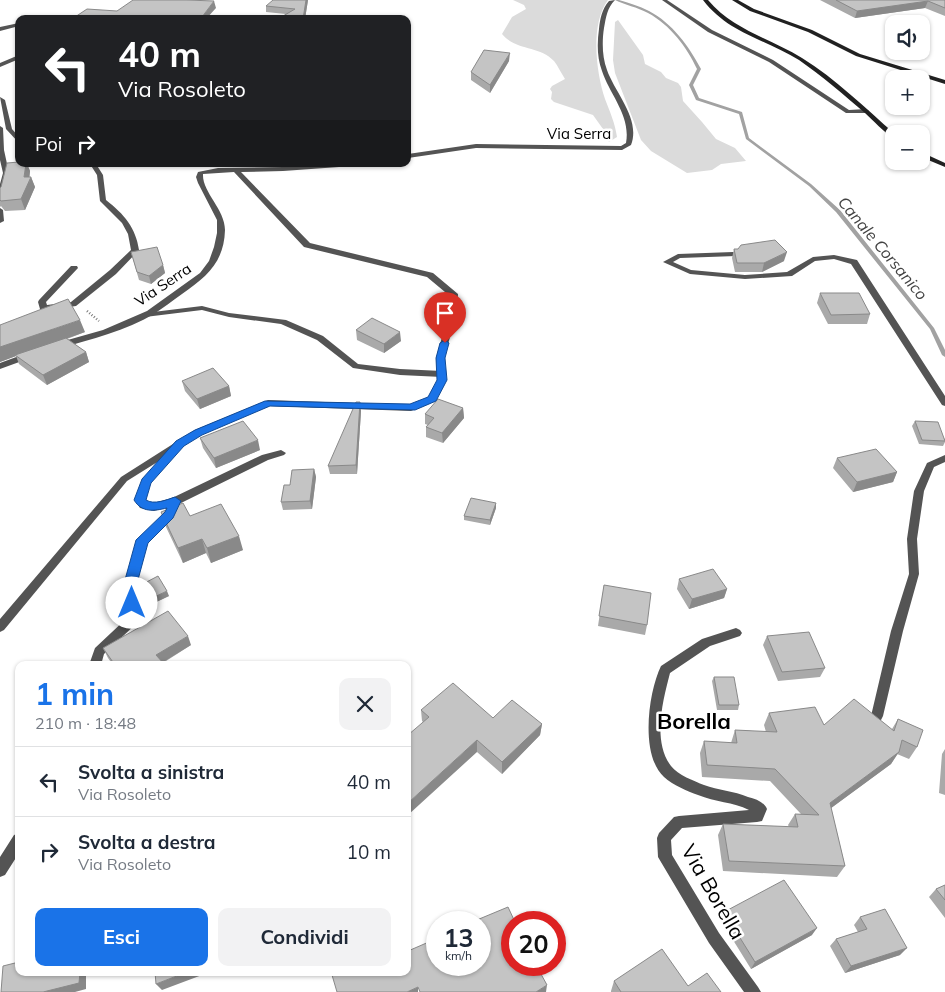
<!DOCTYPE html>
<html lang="it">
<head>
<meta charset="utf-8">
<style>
  body { margin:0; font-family:Mulish,sans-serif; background:#f2f2f3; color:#1f2937; height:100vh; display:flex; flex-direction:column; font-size:19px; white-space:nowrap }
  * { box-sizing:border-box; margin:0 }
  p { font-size:16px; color:#747a83 }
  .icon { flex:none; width:28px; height:28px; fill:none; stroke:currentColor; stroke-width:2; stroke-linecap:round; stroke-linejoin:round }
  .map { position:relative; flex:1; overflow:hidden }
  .sheet { position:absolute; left:15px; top:661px; width:396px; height:315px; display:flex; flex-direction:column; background:#fff; border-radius:10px; box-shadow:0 1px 4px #0004 }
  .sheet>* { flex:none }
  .hud { position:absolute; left:15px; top:15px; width:396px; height:152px; border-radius:10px; box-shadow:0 1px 4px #0004; background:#202124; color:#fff; overflow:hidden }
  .tools { position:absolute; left:885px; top:15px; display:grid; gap:10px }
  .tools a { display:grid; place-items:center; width:45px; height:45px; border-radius:10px; background:#fff; box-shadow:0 1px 4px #0004; font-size:25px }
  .speed { position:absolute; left:426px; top:911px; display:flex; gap:10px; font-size:25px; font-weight:700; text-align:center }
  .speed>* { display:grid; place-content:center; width:65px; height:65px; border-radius:50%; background:#fff; box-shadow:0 1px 4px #0004; line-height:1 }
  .speed small { font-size:12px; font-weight:400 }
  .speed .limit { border:8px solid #d22; background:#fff; color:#111 }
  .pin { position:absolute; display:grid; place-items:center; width:42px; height:42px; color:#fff; margin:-51px -21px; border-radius:50% 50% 50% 0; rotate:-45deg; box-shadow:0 0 5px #0007 }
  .pin .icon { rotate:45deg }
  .me { position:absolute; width:55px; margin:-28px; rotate:0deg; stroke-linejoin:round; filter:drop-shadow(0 0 4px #0008) }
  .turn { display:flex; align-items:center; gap:18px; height:105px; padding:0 20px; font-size:22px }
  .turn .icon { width:65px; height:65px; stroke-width:2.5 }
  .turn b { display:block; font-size:35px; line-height:42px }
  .then { display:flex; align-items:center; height:48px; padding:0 20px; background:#0003; gap:10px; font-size:19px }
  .round { display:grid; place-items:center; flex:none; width:52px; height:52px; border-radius:10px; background:#f2f2f3 }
  .overview { display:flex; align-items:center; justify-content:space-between; height:85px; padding:0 20px }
  h1 { font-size:30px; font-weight:700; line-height:38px; color:#1a73e8 }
  .cta { display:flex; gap:10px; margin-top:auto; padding:10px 20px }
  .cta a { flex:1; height:58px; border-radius:10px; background:#1a73e8; color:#fff; font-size:20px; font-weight:700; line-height:58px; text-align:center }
  .cta a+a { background:#f2f2f3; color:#1f2937 }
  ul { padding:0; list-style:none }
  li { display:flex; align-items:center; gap:15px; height:70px; padding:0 20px; border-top:1px solid #e0e1e3 }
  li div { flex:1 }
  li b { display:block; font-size:19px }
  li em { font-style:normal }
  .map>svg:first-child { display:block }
</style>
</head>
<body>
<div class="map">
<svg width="945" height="992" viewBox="0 0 945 992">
  <rect width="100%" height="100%" fill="#fff"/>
  <path fill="#dbdbdb" d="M513 0H608C590 24 596 72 605 99 610 112 615 123 617 137L609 142 602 133 603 129 593 115 554 102 551 99 552 92 550 89 552 86 565 79C561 73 558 66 554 61 539 45 516 51 502 34L512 17 526 9 524 5Z
    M618 20 643 55 645 64 661 72 666 78 678 83 681 87 683 101 702 122 716 139 735 148 746 161 721 164 712 170 687 173 651 151 641 140 615 73 613 60 615 22Z"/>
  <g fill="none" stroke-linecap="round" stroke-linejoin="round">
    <path fill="#a2a2a2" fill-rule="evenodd" d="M615 0H619C629 3 639 6 649 11 672 23 689 46 701 69L693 85 699 98 742 112 749 138 811 184 840 210 934 328 945 350V357L942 355 930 329 836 212 809 186 746 139 739 114 696 100 689 85 697 69C687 47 670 25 648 13 637 7 625 5 615 0Z"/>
    <path stroke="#767676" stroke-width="2.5" stroke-dasharray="1 2" stroke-linecap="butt" d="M87 311 99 321"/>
    <path fill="#545454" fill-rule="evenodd" d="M202 306 229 313 286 320 323 336 358 364 400 369 442 371 446 374 442 377 400 375 353 368 317 340 281 324 229 317 202 310 145 317 141 315 145 313Z
      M175 497 180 501 173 518 147 542 134 587 140 619 138 622 104 654 101 665H89L95 648 128 617 124 587 137 540 165 513 171 498Z
      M19 833V853L5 875 0 877V857L14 835Z"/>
    <path fill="#545454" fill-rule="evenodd" d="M615 0C607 8 606 17 604 28 602 41 602 57 607 70 615 93 641 119 631 145L622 150 476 148 408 158V154L476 144 621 146 626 143C631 116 610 95 602 71 597 58 597 43 599 29 600 19 602 9 609 1Z
      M662 0H667L712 30 773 60 849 110 866 109 869 111 866 113H846L769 62 708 32Z
      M19 23V26L0 31V27Z
      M19 55V59L0 67V63Z
      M0 97 5 100 12 129 19 137V143L6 129Z
      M0 126 3 128 4 150 9 173 3 197 0 199V184L3 173 0 160Z
      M90 164H96L103 175 106 200C124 214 136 228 139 250L116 274 76 306 56 309H40L38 302 39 300 71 266H77L78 268 46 302 47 305 71 302 110 270 131 250 128 234 122 223 100 201 97 175Z
      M329 164H356L353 166 283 171 241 172 310 243 433 273 458 294 457 313 444 358 446 380 435 401 411 411 269 406 201 434 174 452 176 454 174 456 150 483 145 499 147 502 154 503 172 498 262 455 281 450 286 453 284 455 268 460 179 504 154 511 140 508 135 500 143 480 159 461 127 481 4 630 0 632V619L121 477 195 430 268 400 410 405 429 397 438 380 436 358 449 313 451 297 427 277 304 247 234 172 203 174C202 192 225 209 225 230 224 263 206 277 182 294 172 301 163 308 154 314 127 330 90 340 60 348L56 345 57 343 103 330 147 311 200 273 209 261 214 247 217 233V220L198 183 196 177 198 172 218 168 283 167Z
      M0 208 3 210 4 221 0 223Z
      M733 252 737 254 736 256 680 258 673 262 691 270 745 275 787 272 813 257 834 255 857 260 945 396V406L942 405 851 264 834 259 815 261 792 276 745 279 690 274 663 262 678 254Z
      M30 352 33 353V357L0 369V363Z
      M945 455V462L934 467 924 491 917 539 919 574 903 631 883 716 881 720 877 721 873 720 871 716 891 631 909 574 907 539 914 491 927 463Z
      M736 628 740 630 742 633 740 636 710 646 670 673C663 700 652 741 671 766 678 775 694 781 704 785 718 790 734 791 748 797 756 799 764 802 767 809L762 821 757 822 682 828 671 840 672 855 719 933 758 987 761 992H744L709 943 658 857 657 838 659 833 674 817 679 816 749 810C733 802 715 802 698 795 687 791 673 785 664 777 640 755 648 693 661 666L702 639Z"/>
    <path fill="#212121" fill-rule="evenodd" d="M703 0H708C733 30 770 38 802 58 836 79 865 108 895 134H894V138C883 132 874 121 865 113 844 95 822 76 799 60 765 39 728 33 703 0Z
      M732 0H738L754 9 812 30 860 54 945 80V84L856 56 808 32 750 11Z
      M921 152 945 163V167L921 157Z"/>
  </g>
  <path fill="#a9a9a9" d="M308 0 305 19H278L286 14 266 12V6Z
    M820 0H945V16L925 8 855 18Z
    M509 61 490 93 471 80V72Z
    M19 164H27L30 171 29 177H31L35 187 25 210 5 211 1 206 0 207V188Z
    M734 249 784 261 762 272H735L732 258Z
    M131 252 163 265 165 273 151 284 139 280Z
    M820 293 870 314 867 324H828L817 303Z
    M0 325 85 332 67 339 86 352 89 362 47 385 19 364 16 356 0 362Z
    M356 330 401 341 384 353 357 340Z
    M182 381 229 386 231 396 200 409 185 391Z
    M360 402 361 411 357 474H330L328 466Z
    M463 408 464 418 443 443 426 437V427L428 425 425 424V414Z
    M915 421 945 439V442L943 446 919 444 912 426Z
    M200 438 260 450 216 468 203 448Z
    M837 458 897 472 893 482 853 492 833 468Z
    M314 469 316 477 312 509 283 510 281 502 290 485Z
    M496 503V508L490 525 464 520V516Z
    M161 512 190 516 243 550 211 563 206 553 183 563 166 527Z
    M679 579 727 589 724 598 689 609 677 589Z
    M604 585 647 625 645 635 598 626Z
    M139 586 169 596 150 605 141 591Z
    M767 636 825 668 820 677 778 681 763 645Z
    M191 645 163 663 165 665H113L108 658 103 648Z
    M714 677 739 705 738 710H717L712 681Z
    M421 710 542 724 540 735 502 774 477 752 423 722 422 721Z
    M769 713 824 725 892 729 898 719 917 747 909 759 897 754 891 764 831 808 845 866 837 877 723 871 718 835 723 824 789 827 788 825 795 814H801L770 781 702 777 700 753 704 741 731 743 735 730 766 732 764 725Z
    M945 749V795L939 793 942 754Z
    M945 885V918L929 897 936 889Z
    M724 912 812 935 751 969 720 919Z
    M860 917 900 955 845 973 830 946 836 939 858 932 854 925Z
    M614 981 721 992H611V991Z"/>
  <path fill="#898989" d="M306 0H308L305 19H303Z
    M214 1 216 8 206 19 202 17Z
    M928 1 925 8 855 18 857 11Z
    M510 53 509 61 490 93V85Z
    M26 164H27L30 171 29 183 31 177 35 187 25 210 21 199Z
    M787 252 784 261 762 272 764 263Z
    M163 265 165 273 151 284 149 276Z
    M80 320 85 332 17 356 15 355 16 356 0 362V347Z
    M400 332 401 341 384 353V344Z
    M86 352 89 362 47 385 43 375Z
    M229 386 231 396 200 409 197 399Z
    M360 402 361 411 357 474 356 465Z
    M463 408 464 418 443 443 442 433Z
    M258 440 260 450 216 468 214 458Z
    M314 469 316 477 312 509 310 501Z
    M897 472 893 482 853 492 857 482Z
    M496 503V508L490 525V520Z
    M239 536 243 550 211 563 207 548Z
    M202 539 206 553 183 563 178 548Z
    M727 589 724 598 689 609 692 599Z
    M167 591 169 596 150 605 148 600Z
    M188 636 191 645 160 664 156 655Z
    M542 724 540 735 502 774V762Z
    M477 740V752L408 815V803Z
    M899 752 891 764 823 814 830 803Z
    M817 928 812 935 751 969 755 962Z
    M907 948 900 955 845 973 851 966Z
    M80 972H86V989L75 992H43Z
    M187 972H210L162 990 156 984Z
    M547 985 546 992H536Z
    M418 987V992H407Z"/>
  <path fill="#c4c4c4" stroke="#898989" d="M133 0H187L214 1 202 17H210L208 19H72L87 9 117 11Z
    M273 0H306L303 19H278L295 9 266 6Z
    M836 0H945V8L928 1 857 11Z
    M390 18V19H353Z
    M484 50 510 53 490 85 471 72Z
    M19 162V164H26L24 177H31L21 199 1 201 0 200V188L1 187 7 163Z
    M775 240 787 252 764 263H737L734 249H738L741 245Z
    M157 247 163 265 149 276 137 272 131 252Z
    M820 293H859L870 314 831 315Z
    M68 299 80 320 0 347V325Z
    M372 318 400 332 384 344 356 330Z
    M66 338 86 352 43 375 15 355Z
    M213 368 229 386 197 399 182 381Z
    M438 399 463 408 442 433 426 427 434 418 425 414Z
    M356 402H360L356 465 328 466Z
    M243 421 258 440 214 458 200 438Z
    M915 421 938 422 945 441 922 440Z
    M876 449 897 472 857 482 837 458Z
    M314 469 310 501 281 502 284 485H290L292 470Z
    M471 498 496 503 490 520 464 516Z
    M183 503 190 516 221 504 239 536 207 548 202 539 178 548 161 512Z
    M713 569 727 589 692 599 679 579Z
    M158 576 167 591 148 600 139 586Z
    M604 585 651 593 647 625 599 616Z
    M168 611 188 636 156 655 165 665H115L103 648Z
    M809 632 825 668 782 672 767 636Z
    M714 677H734L739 705H719Z
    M453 683 493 718 512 700 542 724 502 762 477 740 408 803V735L429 717 421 710Z
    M854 699 894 731 898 719 923 730 917 747 902 740 899 752 830 803 845 866 729 861 723 824 798 827 795 814 819 815 775 769 707 765 704 741 737 743 735 730 777 732 769 713 815 707 824 725Z
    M784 880 817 928 755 962 724 912Z
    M945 885V900L936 889Z
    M508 907 515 922H512V965H536L547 985 536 992H420L418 987 407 992H337L332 975 338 972H408V951L438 938V965H480V922H472Z
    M885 909 907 948 851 966 836 939 867 929 860 917Z
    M662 949 688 986 707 973 721 992H621L614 981Z
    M19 962V972H80L79 983 43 992H1L3 966Z
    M155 972H187L156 984Z"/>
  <path fill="#1a73e8" stroke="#114b97" d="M445 340 449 343 445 358 447 380 436 401 415 410 270 406 202 435 184 446 151 483 146 500C154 505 166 500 175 497L181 501 173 518 148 543 136 587 138 603 136 607H127L123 587 136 540 165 512 167 508C154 511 142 513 134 500L142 479 176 441 195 430 265 401 410 404 428 397 437 380 436 358 440 343Z"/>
  <g text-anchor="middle" stroke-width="5" stroke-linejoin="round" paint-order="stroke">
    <g font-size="15" fill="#000" stroke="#fff">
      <text x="579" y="139">Via Serra</text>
      <text transform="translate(163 285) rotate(-34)" y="5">Via Serra</text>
    </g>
    <g font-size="16" font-style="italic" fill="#434343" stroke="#fff">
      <text transform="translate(883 248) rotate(50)" y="6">Canale Corsanico</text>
    </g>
    <g font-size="21" fill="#000" stroke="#fff">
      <text transform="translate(713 892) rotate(60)" y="7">Via Borella</text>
    </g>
    <g font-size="22" font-weight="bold" fill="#000" stroke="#fff">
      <text x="694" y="729">Borella</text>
    </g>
  </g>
</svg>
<div class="tools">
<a><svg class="icon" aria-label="sound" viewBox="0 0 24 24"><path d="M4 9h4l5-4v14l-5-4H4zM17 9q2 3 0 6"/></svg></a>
<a>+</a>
<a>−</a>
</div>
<div class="speed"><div>13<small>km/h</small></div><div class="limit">20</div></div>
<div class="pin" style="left:445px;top:343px;background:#d93025"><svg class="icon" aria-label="arrive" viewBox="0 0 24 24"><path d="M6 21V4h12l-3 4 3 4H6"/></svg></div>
<svg class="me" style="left:132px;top:603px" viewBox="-20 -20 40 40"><circle r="19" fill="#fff"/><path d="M0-13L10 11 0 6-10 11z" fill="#1a73e8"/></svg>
<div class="hud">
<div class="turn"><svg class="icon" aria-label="left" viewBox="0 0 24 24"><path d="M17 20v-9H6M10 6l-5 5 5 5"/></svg><div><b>40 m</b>Via Rosoleto</div></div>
<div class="then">Poi<svg class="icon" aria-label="right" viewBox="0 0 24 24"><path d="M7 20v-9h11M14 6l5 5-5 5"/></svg></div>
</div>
<section class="sheet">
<div class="overview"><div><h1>1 min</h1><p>210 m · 18:48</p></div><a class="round"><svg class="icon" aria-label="close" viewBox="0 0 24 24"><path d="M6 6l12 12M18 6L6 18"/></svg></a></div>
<ul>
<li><svg class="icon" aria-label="left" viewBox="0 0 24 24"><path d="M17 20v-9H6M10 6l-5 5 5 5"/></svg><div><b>Svolta a sinistra</b><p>Via Rosoleto</p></div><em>40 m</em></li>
<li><svg class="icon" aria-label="right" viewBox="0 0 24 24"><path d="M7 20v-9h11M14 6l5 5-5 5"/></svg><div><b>Svolta a destra</b><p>Via Rosoleto</p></div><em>10 m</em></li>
</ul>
<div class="cta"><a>Esci</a><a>Condividi</a></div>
</section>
</div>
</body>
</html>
